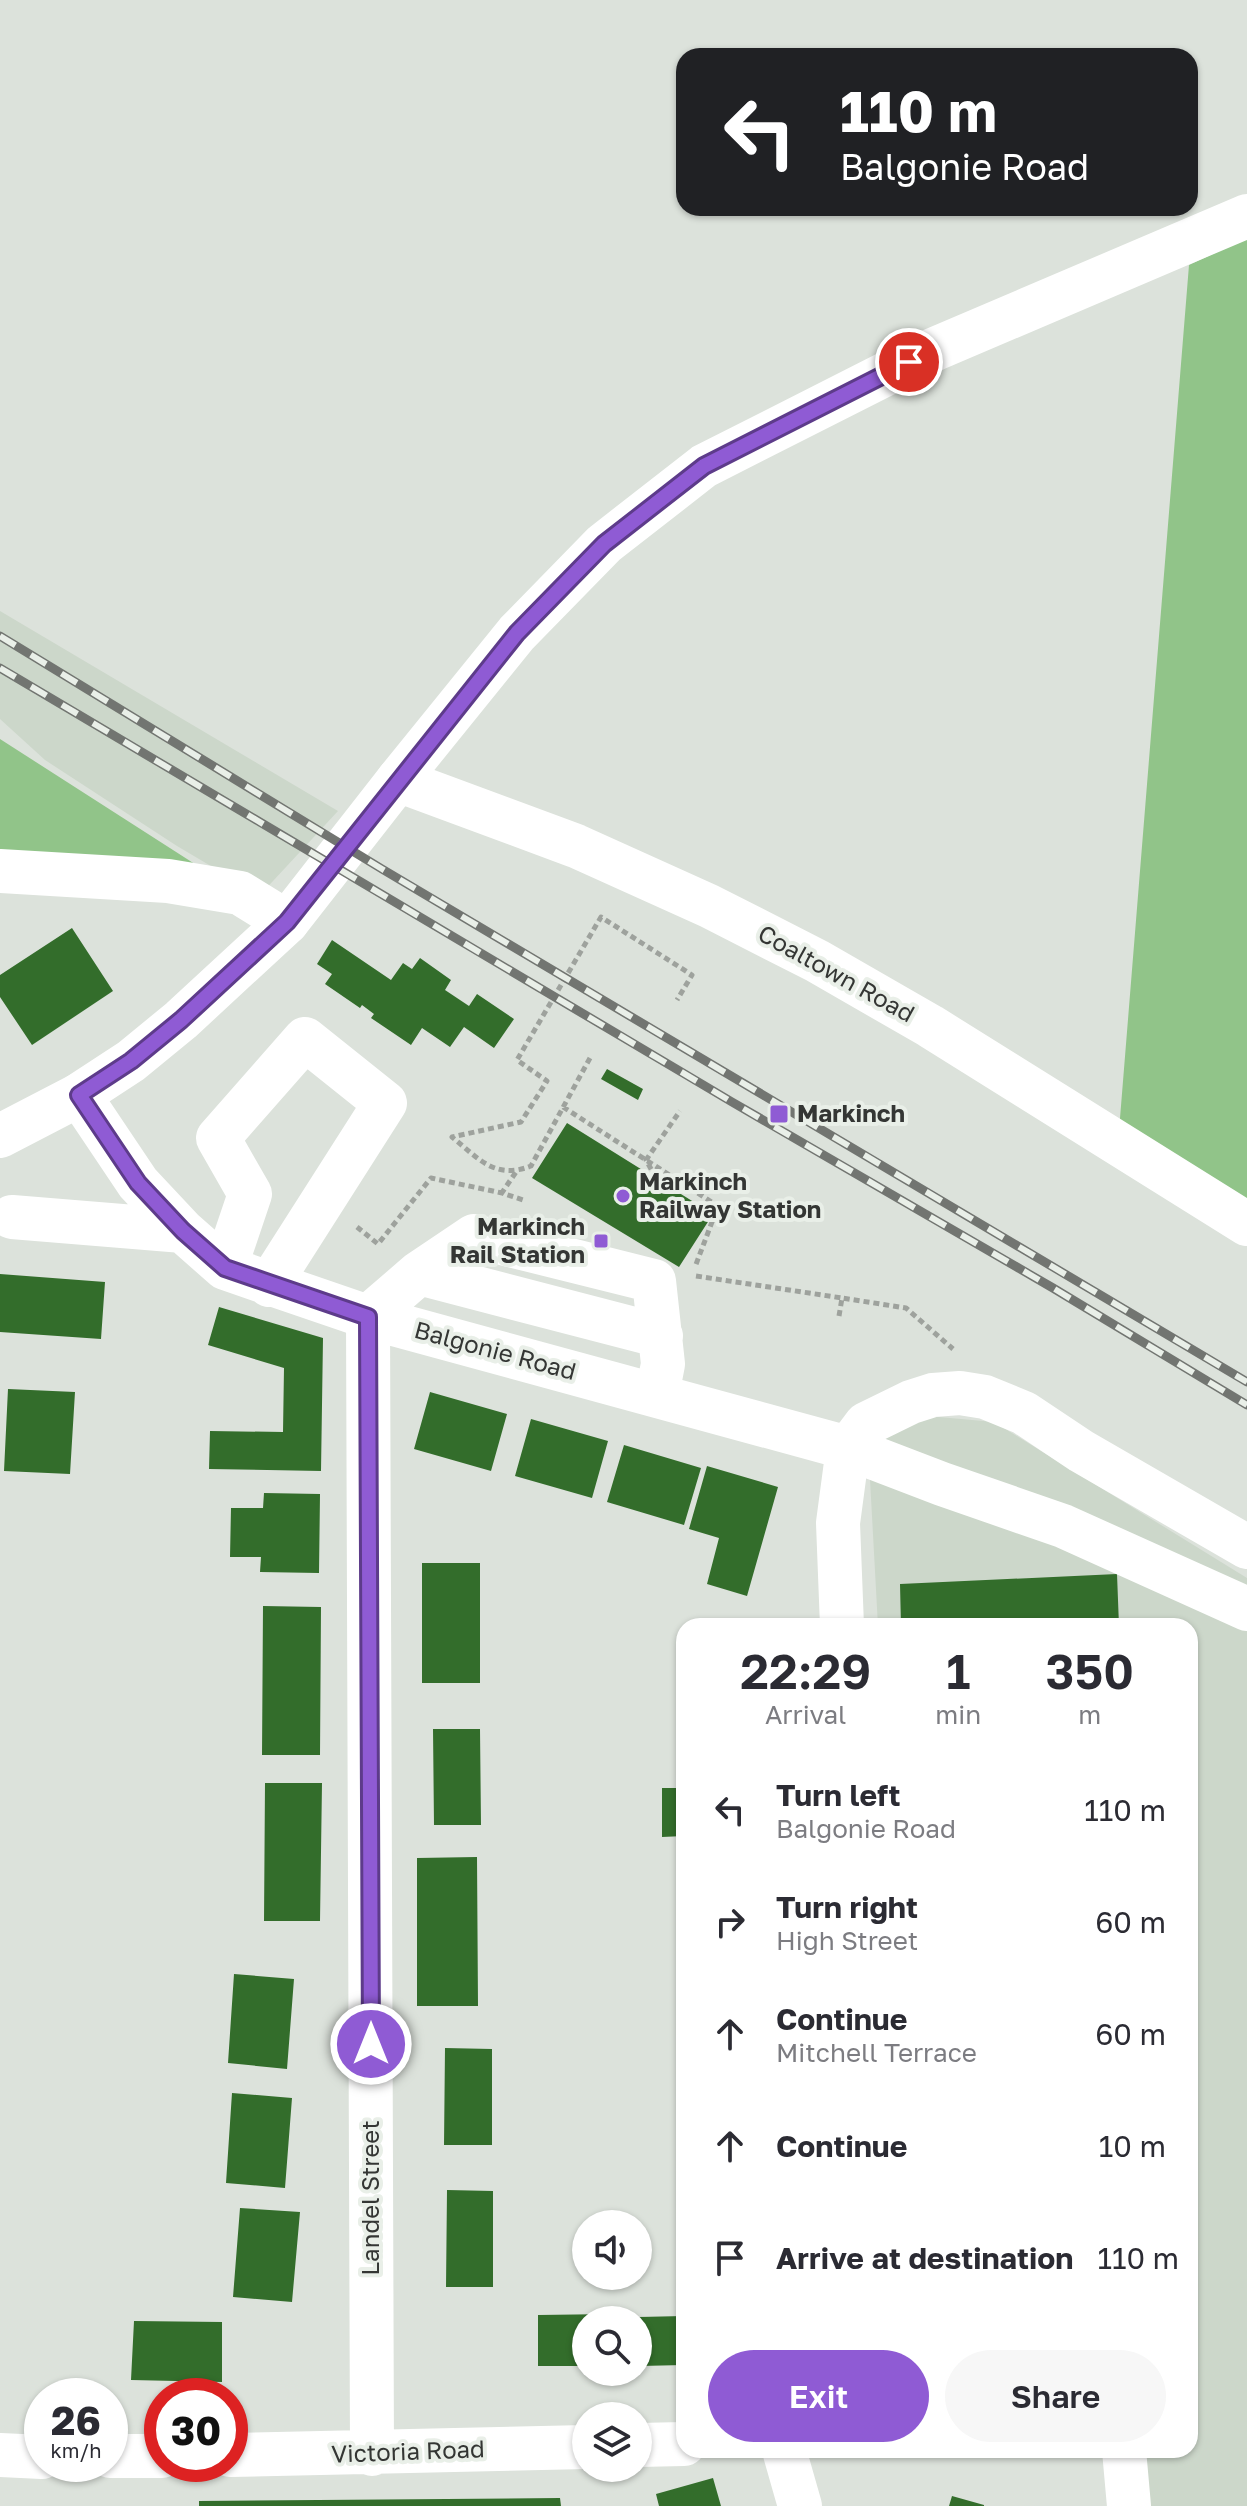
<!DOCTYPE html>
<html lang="en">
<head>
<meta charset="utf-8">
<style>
  body { margin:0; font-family:"Golos Text",sans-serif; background:#f7f7f7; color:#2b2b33; height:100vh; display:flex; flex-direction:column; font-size:30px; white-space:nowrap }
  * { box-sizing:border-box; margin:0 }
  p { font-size:26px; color:#7c7c81 }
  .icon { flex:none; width:44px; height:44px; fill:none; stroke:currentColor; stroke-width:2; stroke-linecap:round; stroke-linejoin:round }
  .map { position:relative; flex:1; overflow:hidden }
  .panel { position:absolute; left:676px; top:1618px; width:522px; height:840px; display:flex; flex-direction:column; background:#fff; border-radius:24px; box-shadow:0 2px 6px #0004 }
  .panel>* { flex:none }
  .hud { position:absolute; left:676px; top:48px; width:522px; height:168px; border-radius:24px; box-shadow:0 2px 6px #0004; background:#202124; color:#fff; overflow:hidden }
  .tools { position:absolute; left:572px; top:2210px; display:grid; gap:16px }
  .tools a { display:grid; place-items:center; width:80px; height:80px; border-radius:50%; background:#fff; box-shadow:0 2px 6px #0004; font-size:40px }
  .speed { position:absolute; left:24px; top:2378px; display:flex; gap:16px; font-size:40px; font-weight:700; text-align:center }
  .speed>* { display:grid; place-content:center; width:104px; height:104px; border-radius:50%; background:#fff; box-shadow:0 2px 6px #0004; line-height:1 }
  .speed small { font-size:20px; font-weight:400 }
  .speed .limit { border:12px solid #d22; background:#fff; color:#111 }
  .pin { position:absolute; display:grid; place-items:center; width:68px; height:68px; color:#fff; margin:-34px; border:4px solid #fff; border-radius:50%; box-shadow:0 2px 8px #0007 }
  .me { position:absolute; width:88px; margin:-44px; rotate:0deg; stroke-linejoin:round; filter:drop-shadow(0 0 6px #0008) }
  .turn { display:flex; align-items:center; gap:28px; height:168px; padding:0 32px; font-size:36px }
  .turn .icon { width:104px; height:104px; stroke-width:2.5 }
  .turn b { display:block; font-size:56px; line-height:68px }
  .eta { display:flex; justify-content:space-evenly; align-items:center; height:136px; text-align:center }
  .eta b { font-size:48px; font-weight:600; line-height:56px }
  .primary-button { display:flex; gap:16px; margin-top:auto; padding:16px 32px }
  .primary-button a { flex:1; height:92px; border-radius:48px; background:#8f5bd4; color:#fff; font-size:32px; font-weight:600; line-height:92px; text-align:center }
  .primary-button a+a { background:#f7f7f7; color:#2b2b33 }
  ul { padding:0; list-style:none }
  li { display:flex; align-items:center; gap:24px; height:112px; padding:0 32px }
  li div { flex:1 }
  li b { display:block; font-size:30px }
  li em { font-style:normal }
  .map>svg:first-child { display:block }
</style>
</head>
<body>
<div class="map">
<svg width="1247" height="2506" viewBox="0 0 1247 2506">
  <rect width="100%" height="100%" fill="#dce2db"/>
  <path fill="#ccd7ca" d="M0 611 338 811 260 895 177 846 45 760 0 719Z
    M928 1416 994 1422 1247 1578V2506H1128L1124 2450H1190V1626H878L868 1443Z"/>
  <path fill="#91c489" d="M1247 238V1224L1118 1143 1189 265Z
    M0 739 240 893 0 870Z"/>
  <path fill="#336d2b" d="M72 928 113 991 32 1045 0 997V975Z
    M332 940 391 980 403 963 412 969 420 958 451 980 445 990 469 1006 477 994 514 1019 494 1048 464 1027 450 1047 422 1028 411 1045 371 1018 374 1014 362 1005 360 1008 325 984 332 974 317 964Z
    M607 1069 643 1089 638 1100 601 1079Z
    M567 1123 713 1214 679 1267 532 1178Z
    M0 1274 105 1282 101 1339 0 1332Z
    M219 1307 323 1338 321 1471 209 1469 210 1431 283 1432 284 1368 208 1345Z
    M8 1389 75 1392 70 1474 4 1471Z
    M430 1392 507 1414 491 1471 414 1449Z
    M531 1419 608 1441 592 1498 515 1476Z
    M624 1445 701 1468 684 1525 607 1502Z
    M707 1466 778 1487 747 1596 707 1584 719 1538 689 1529Z
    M264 1493 320 1494 319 1573 260 1572 261 1557H230L231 1508H263Z
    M422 1563H480V1683H422Z
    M1117 1574 1119 1626H901L900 1584Z
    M263 1606 321 1607 320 1755H262Z
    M433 1729H480L481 1825H434Z
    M265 1783H322L320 1921H264Z
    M662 1788H684V1836L662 1837Z
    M477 1857 478 2006H417V1858Z
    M234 1974 294 1979 287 2069 228 2063Z
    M445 2048 492 2049V2145H444Z
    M232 2093 292 2098 285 2188 226 2183Z
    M447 2190 493 2191V2287H446Z
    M240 2208 300 2212 292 2302 233 2297Z
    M612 2314V2320H586V2366H538V2315Z
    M684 2316V2365L640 2366 639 2317Z
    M134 2321 222 2322V2382L131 2380Z
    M713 2478 721 2506H659L656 2494Z
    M952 2496 984 2505V2506H949Z
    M560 2498 561 2506H199V2501Z"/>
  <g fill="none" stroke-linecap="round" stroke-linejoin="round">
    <path stroke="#9ea29d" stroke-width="5" stroke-dasharray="6 4" stroke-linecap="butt" d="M590 1058 531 1166C495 1180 479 1159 452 1137L521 1122 547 1081 517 1060 601 917 692 975 677 1000
      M563 1107 718 1206 695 1267
      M656 1178 646 1160 680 1111
      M501 1194 516 1172
      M357 1227 378 1244 431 1178 502 1193 523 1200
      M696 1276 842 1298
      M839 1316 842 1298 906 1308 953 1349"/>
    <path stroke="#fff" stroke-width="44" d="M398 780 517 633 604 544 704 466 935 349 1247 216
      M0 871 168 881 240 893 287 922
      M79 1095 138 1183 183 1231 225 1268 368 1317 848 1448 942 1484 1063 1526 1247 1609
      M12 1217 183 1231
      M225 1268 250 1194 218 1138 305 1039 385 1103 269 1285
      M419 1273 661 1336
      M368 1317 372 2454
      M368 1317 419 1273 474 1236 654 1281 663 1364 657 1395
      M842 1626 838 1523 848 1448 866 1424 911 1402 933 1395 960 1393 985 1397 1024 1413 1081 1451 1247 1547
      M638 2445 684 2444
      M784 2450 800 2506
      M1124 2450 1129 2506
      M0 2455 42 2457
      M230 2455 586 2447
      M110 2456H162"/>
    <path stroke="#fff" stroke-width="44" d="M0 1136 79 1095 131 1061 181 1020 287 922 398 780 576 846 709 906 817 961 930 1026 1247 1224"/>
    <g stroke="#727571" stroke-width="9">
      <path id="rail" d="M0 636 382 869 1247 1382
        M0 668 732 1102 1053 1288 1247 1405"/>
    </g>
    <use href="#rail" stroke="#e9efe8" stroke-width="6" stroke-dasharray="18" stroke-linecap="butt"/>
  </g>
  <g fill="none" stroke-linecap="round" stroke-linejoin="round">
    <g stroke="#5d3b8a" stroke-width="20">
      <path id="route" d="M371 2044 368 1317 225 1268 183 1231 138 1183 79 1095 131 1061 181 1020 287 922 517 633 604 544 704 466 909 362"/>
    </g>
    <use href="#route" stroke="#8f5bd4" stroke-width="14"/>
  </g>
  <g fill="#8f5bd4" stroke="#e9efe8" stroke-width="3">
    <rect x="769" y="1104" width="20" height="20" rx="4"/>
    <circle cx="623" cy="1196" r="8"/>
    <rect x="593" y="1233" width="16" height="16" rx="4"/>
  </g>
  <g text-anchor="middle" stroke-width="8" stroke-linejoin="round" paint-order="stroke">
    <g font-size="24" fill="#343634" stroke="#e9efe8">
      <text transform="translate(836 974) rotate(29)" y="8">Coaltown Road</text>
      <text transform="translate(495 1351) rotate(15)" y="8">Balgonie Road</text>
      <text transform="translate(371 2198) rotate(-90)" y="8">Landel Street</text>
      <text transform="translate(408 2452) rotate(-2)" y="8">Victoria Road</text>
    </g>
    <g font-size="24" font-weight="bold" fill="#343634" stroke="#e9efe8" text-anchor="start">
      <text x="797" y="1122">Markinch</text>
      <text x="639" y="1190">Markinch<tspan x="639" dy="28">Railway Station</tspan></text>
      <text x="585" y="1235" text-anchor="end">Markinch<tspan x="585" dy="28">Rail Station</tspan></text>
    </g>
  </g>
</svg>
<div class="tools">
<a><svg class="icon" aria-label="sound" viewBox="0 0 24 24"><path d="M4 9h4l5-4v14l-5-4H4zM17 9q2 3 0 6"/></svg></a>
<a><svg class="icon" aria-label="search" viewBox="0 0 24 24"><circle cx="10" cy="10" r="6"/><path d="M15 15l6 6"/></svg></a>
<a><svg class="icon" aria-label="layers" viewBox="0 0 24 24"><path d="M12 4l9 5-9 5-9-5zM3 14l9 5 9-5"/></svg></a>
</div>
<div class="speed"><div>26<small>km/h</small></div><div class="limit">30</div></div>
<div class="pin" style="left:909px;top:362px;background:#d93025"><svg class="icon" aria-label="arrive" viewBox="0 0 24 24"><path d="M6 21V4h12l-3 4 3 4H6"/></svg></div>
<svg class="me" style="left:371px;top:2044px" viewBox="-20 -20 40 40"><circle r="17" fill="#8f5bd4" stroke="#fff" stroke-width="3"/><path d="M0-11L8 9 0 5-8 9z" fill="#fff"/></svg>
<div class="hud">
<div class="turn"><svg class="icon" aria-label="left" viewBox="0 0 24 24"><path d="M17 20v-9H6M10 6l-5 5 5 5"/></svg><div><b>110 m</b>Balgonie Road</div></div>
</div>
<section class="panel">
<div class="eta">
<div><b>22:29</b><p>Arrival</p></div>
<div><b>1</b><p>min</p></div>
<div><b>350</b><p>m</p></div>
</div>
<ul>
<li><svg class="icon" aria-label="left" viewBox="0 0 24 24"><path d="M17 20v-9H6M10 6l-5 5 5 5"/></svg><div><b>Turn left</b><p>Balgonie Road</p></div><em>110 m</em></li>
<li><svg class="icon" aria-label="right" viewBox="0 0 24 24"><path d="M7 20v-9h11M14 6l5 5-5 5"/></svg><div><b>Turn right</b><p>High Street</p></div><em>60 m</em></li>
<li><svg class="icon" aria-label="ahead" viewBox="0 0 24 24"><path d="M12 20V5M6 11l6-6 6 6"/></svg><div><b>Continue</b><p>Mitchell Terrace</p></div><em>60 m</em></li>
<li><svg class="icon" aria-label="ahead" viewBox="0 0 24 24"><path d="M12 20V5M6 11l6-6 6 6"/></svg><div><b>Continue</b></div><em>10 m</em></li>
<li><svg class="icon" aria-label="arrive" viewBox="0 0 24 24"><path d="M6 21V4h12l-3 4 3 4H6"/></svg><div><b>Arrive at destination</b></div><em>110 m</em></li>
</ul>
<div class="primary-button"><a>Exit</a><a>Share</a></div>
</section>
</div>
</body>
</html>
